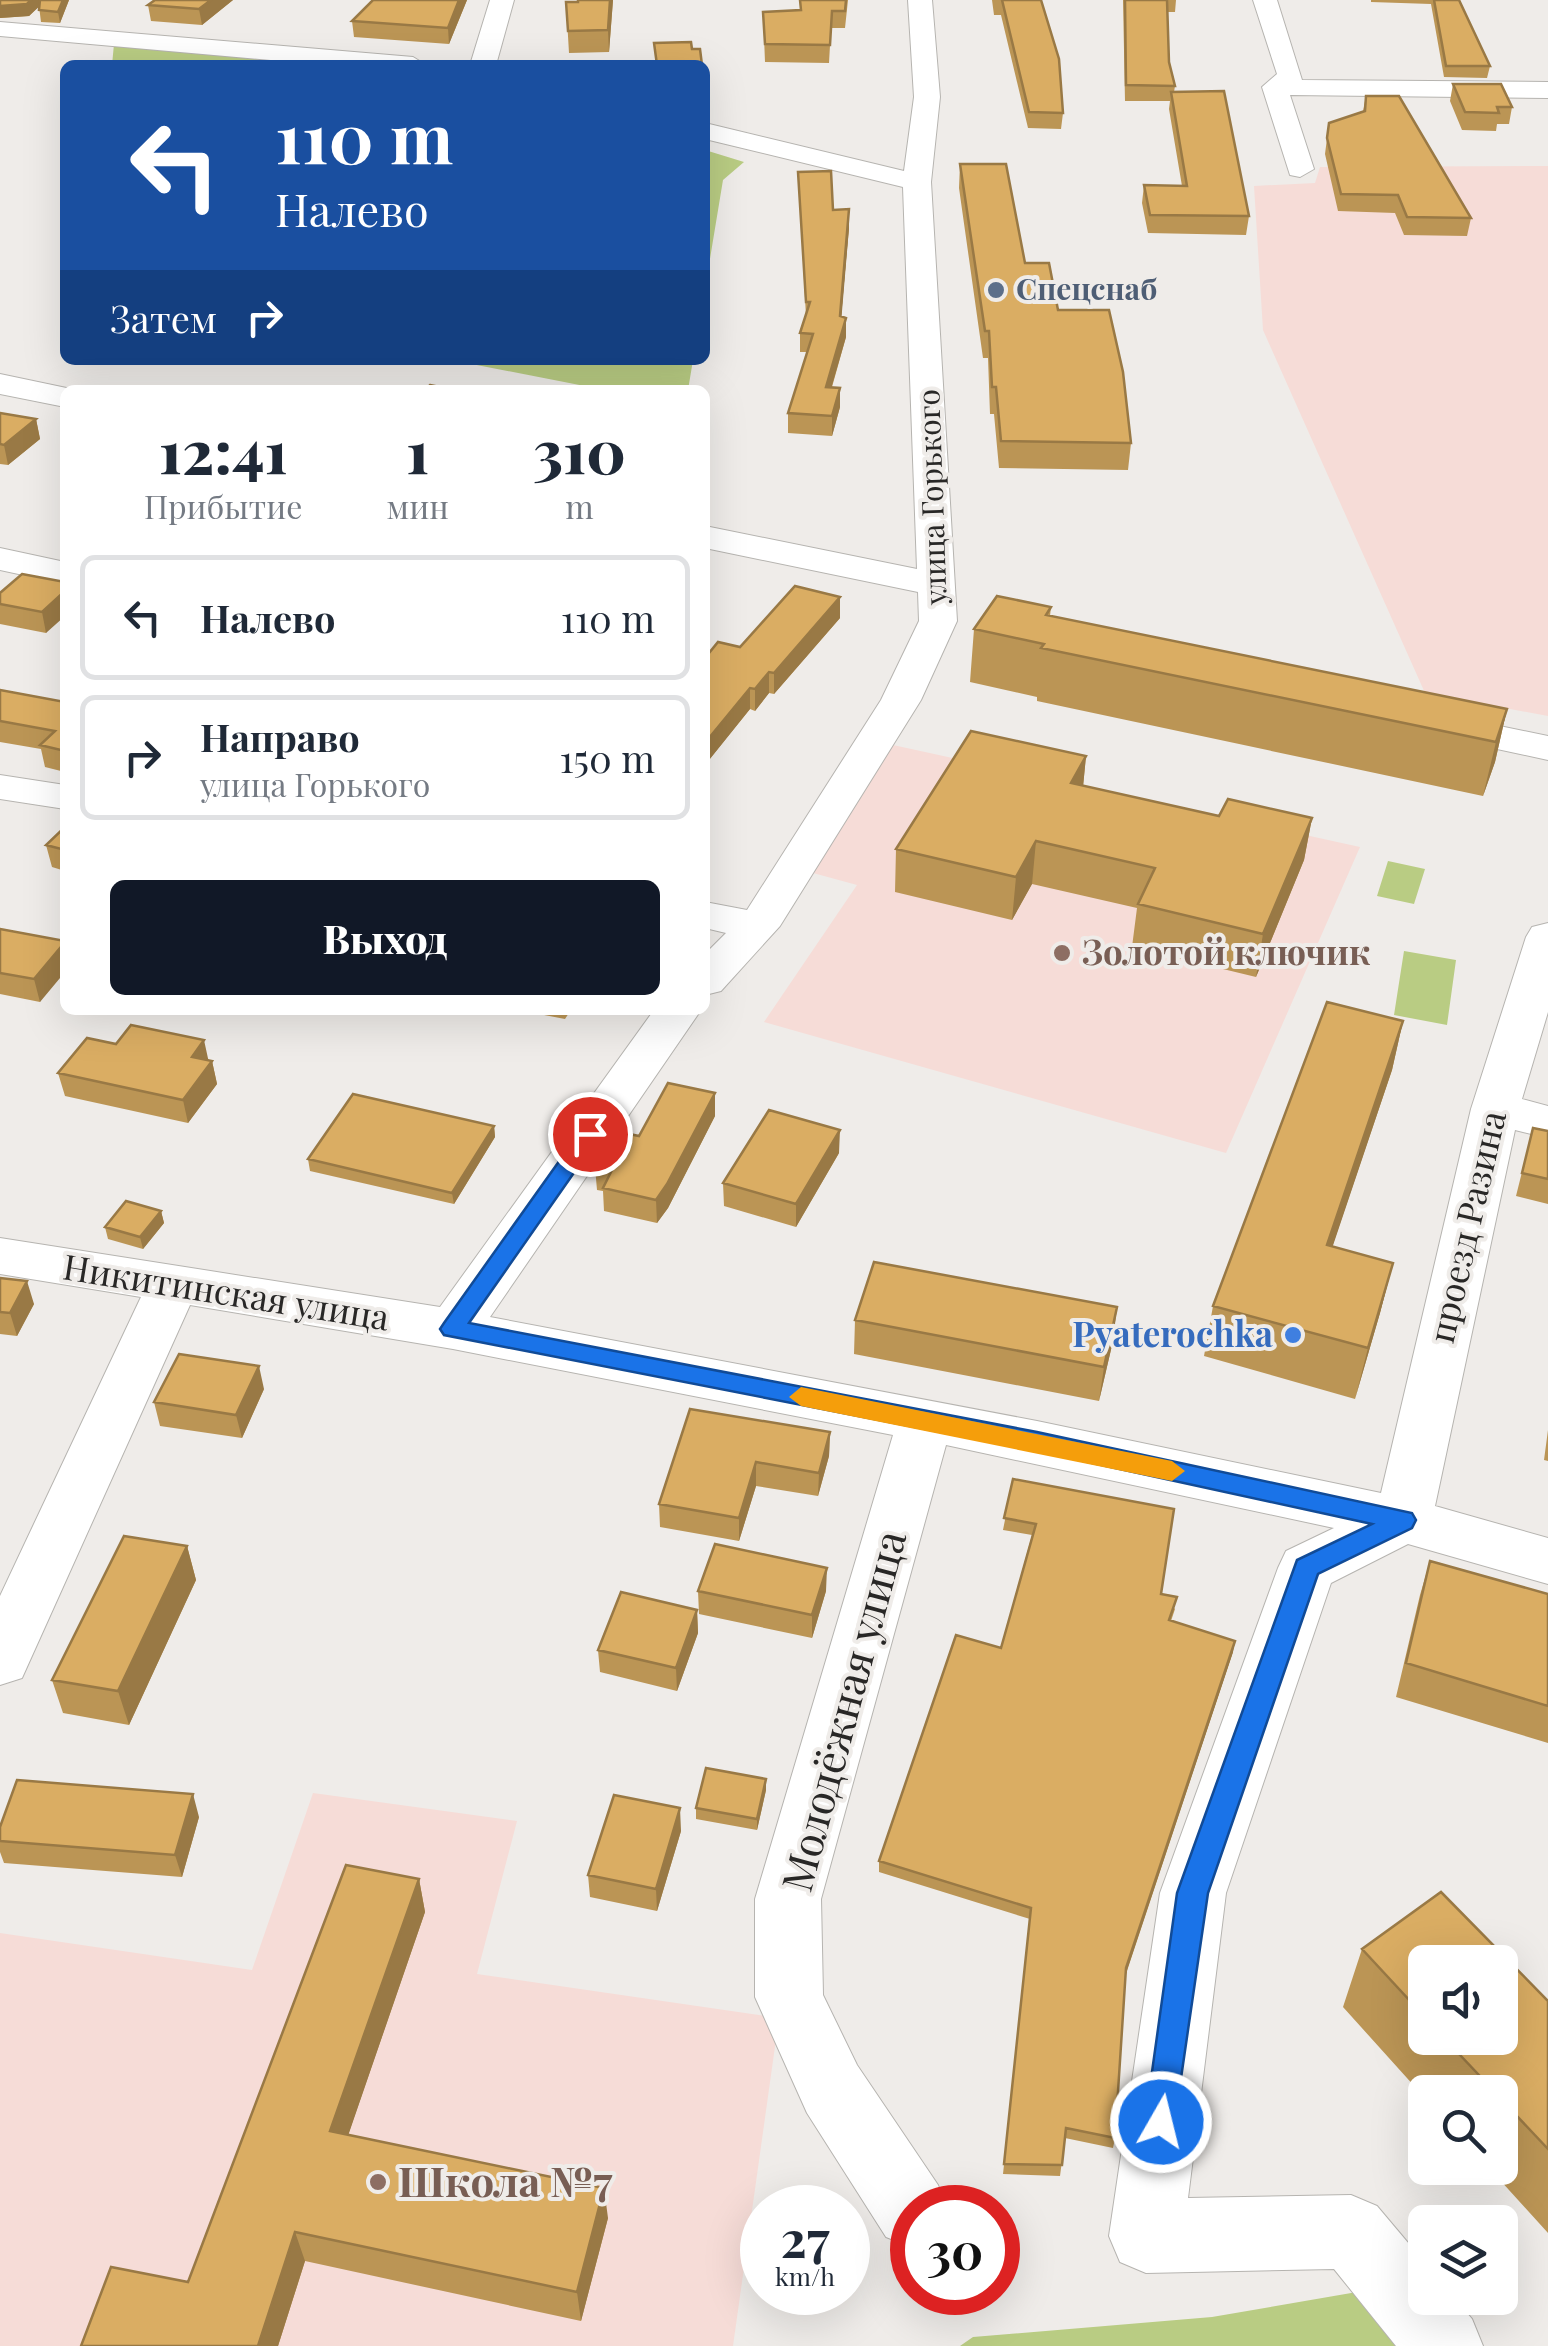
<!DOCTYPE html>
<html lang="ru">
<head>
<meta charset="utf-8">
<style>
  body { margin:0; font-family:"Playfair Display",serif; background:#f6f6f7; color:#1f2937; height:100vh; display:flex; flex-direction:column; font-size:38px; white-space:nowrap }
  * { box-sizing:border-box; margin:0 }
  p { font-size:32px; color:#747a83 }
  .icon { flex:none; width:55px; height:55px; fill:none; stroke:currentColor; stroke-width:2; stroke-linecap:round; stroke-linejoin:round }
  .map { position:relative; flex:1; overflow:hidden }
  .details { position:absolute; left:60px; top:385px; width:650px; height:630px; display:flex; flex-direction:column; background:#fff; border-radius:15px; box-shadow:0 10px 40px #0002 }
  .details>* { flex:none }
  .guide { position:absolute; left:60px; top:60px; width:650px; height:305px; border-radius:15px; box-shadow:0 10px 40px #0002; background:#1a4fa0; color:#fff; overflow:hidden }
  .buttons { position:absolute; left:1408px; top:1945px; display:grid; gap:20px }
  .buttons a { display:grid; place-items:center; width:110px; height:110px; border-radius:15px; background:#fff; box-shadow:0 10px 40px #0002; font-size:50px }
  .speed { position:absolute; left:740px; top:2185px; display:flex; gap:20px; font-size:50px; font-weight:700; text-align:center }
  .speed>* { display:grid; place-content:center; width:130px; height:130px; border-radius:50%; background:#fff; box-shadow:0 10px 40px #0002; line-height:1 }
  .speed small { font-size:25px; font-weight:400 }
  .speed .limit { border:15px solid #d22; background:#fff; color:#111 }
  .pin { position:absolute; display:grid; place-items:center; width:85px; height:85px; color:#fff; margin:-42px; border:5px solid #fff; border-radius:50%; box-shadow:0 2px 10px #0007 }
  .me { position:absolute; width:110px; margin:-55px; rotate:8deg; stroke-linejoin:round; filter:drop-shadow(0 0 8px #0008) }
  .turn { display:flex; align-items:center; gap:35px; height:210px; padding:0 50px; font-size:45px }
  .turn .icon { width:130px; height:130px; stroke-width:2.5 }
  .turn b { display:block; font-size:70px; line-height:85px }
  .then { display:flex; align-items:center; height:95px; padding:0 50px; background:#0003; gap:20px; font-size:38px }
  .eta { display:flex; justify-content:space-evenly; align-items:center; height:170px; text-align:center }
  .eta b { font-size:60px; font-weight:800; line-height:70px }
  .action { display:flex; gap:20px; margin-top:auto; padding:20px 50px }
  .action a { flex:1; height:115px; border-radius:15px; background:#111827; color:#fff; font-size:40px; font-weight:800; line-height:115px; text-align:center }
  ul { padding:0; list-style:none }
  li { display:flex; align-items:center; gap:30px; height:125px; margin:0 20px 15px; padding:0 30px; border:5px solid #e0e1e3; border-radius:15px }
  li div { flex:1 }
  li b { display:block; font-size:38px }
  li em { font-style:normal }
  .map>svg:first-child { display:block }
</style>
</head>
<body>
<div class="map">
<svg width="1548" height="2346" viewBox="0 0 1548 2346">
  <rect width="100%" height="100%" fill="#efece9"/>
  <path fill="#f6dcd7" d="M1548 166V716L1425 693 1263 330 1254 186 1315 183 1320 167Z
    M893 745 1360 847 1226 1153 764 1022 857 885 813 873Z
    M313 1793 517 1821 477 1974 779 2018 733 2346H0V1933L252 1970Z"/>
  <path fill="#b9cc83" d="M114 44 310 65H112Z
    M705 150 744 162 723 180 705 289Z
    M451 360H693L688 390H605Z
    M1388 861 1425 869 1414 904 1377 896Z
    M1404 951 1456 960 1447 1025 1394 1015Z
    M1357 2292 1400 2346H960L973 2337 1212 2317Z"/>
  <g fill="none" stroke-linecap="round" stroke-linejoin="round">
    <g stroke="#b6b4b0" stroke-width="2">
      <path id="minor" d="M490 0H514L496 65H470Z
        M908 0H932L940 97 931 182 957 621 921 700 780 926 721 991 705 995V954L726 933 705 928V902L747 910 881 700 919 621 918 592 705 548V526L917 569 903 187 705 139V123L904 171 914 97Z
        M1253 0H1277L1302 80 1548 82V98L1290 95 1314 169 1300 177 1290 175 1262 87 1277 74Z
        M0 22 413 57 426 65H326L0 36Z
        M0 374 76 390H65V407L0 394Z
        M0 548 65 562V584L0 570Z
        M1432 712 1548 736V760L1418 732 1412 724 1418 716Z
        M0 775 65 785V809L0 799Z
        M1548 923V1012L1522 1099 1548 1106V1138L1515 1130 1435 1506 1548 1538V1584L1408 1544 1331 1583 1226 1893 1188 2198 1351 2195 1377 2206 1425 2263V2298H1454L1472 2319 1483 2346H1396L1334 2269 1146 2273 1120 2262 1109 2236 1160 1893 1278 1568 1286 1551 1334 1528 946 1445 821 1899 823 1995 857 2065 938 2185 947 2208H912V2247L886 2237 807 2113 755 1997V1899L893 1435 453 1349 190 1305 22 1678 0 1685V1596L141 1297 0 1274V1238L440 1307 654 1010H701L490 1317 1037 1421 1381 1493 1471 1109 1526 937 1532 927Z"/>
    </g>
    <use href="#minor" fill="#fff" fill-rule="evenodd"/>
  </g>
  <path fill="#bb9555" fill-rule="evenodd" d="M0 0H69L60 23 41 22 39 6 29 16 0 18Z
    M155 0H233L202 25 151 21 148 5Z
    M467 0 449 44 354 37 352 21Z
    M613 0 609 52 569 53 566 2Z
    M800 0H848L845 28H831L829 63 765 62 763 12 800 10Z
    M992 0H1041L1063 113 1061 129 1028 128 1001 15H994Z
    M1123 0H1176L1175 12H1167L1169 62 1175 86 1174 92 1249 216 1246 235 1148 233 1142 203 1144 185 1182 186 1169 109 1170 101H1125Z
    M1371 0H1459L1490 66 1487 78 1444 77 1431 4 1371 2Z
    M1453 84 1512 107 1509 124H1497L1496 131 1462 130 1450 101Z
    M1366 96 1471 218 1467 236 1404 235 1395 213 1338 211 1325 154 1329 123 1363 111Z
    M960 164 1025 263 1058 310 1131 443 1128 470 999 468 994 414H990L988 358H983L959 188Z
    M798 172 849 228 841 316 846 337 832 387 840 407 832 436 788 433V413L807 352H800V333L806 316Z
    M0 413 36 419 40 439 8 465 0 464Z
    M65 582 46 633 0 624V593Z
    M840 597V618L774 694 769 693 755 711 750 709 709 760 705 759V658L740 647Z
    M1051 607 1050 616 1507 709 1495 762 1483 796 1037 701V697L970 682 974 629Z
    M0 690 65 702V772L45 767 41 749 0 742Z
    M1086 756 1083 786 1219 816 1312 818 1304 860 1256 977 1132 947 1137 908 1032 884 1012 920 895 892 896 849Z
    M65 827V871L52 867 46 845Z
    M0 929 65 941 40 1002 0 994Z
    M518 1010H571L565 1019Z
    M1403 1021 1392 1070 1332 1247 1393 1263 1380 1313 1355 1399 1204 1356 1213 1306Z
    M116 1044 212 1061 217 1084 188 1123 65 1096 58 1073Z
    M715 1093V1116L668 1208 657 1223 604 1211 603 1191 597 1190 595 1167 639 1136Z
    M494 1126 495 1137 454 1204 310 1171 308 1159Z
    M1533 1128 1548 1131V1204L1516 1196Z
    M839 1153 796 1227 724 1206 723 1183Z
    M161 1211 164 1223 143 1249 108 1239 105 1227Z
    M0 1278 34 1304 17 1336 0 1334Z
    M855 1320 1113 1341 1099 1401 854 1354Z
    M264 1389 242 1438 160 1426 154 1402Z
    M1548 1430V1461L1544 1460Z
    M830 1432 829 1456 818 1496 756 1486 739 1541 660 1527 659 1504Z
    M1013 1479 1161 1594 1175 1609 1171 1621 1233 1652 1126 1974 1115 2138 1113 2148 1065 2138 1060 2176 1003 2174 1030 1919 879 1872V1861L1001 1648 1032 1535 1003 1530Z
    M187 1546 196 1580 129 1725 63 1713 52 1680Z
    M1430 1561 1548 1594V1743L1396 1697 1420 1595Z
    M698 1591H826L812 1638 699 1614Z
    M697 1610 698 1633 677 1691 600 1672 598 1650Z
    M766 1779V1790L757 1830 696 1819V1808Z
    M199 1817 182 1877 4 1863 0 1852V1827Z
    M681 1831 657 1911 590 1897 588 1875Z
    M419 1879 425 1912 348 2135 608 2218 581 2321 305 2261 278 2346H81L188 2282Z
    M1441 1892 1548 2001V2233L1489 2168H1500V2092H1425V2098L1343 2007 1362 1949ZM1425 1962H1500V2038H1425Z"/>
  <path fill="#997945" d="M31 0H42L43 3 29 16 0 18V6Z
    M63 0H69L60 23 58 12Z
    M211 0H233L202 25 199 9Z
    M459 0H467L449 44 448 28Z
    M610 0H613L609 52 608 30Z
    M849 209V228L840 335V316Z
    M846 318V337L826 406V387Z
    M840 388V407L832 436V416Z
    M36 419 40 439 8 465 4 445Z
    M65 591V616L46 633 42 612Z
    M840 597V618L774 694V673Z
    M769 672V693L755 711V689Z
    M750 688V709L709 760V738Z
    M1507 709 1495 762 1483 796 1496 742Z
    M1086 756 1082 798 1071 783Z
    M1312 818 1304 860 1256 977 1263 934Z
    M1036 841 1032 884 1012 920 1016 877Z
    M65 942V972L40 1002 34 979Z
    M1403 1021 1392 1070 1316 1296 1327 1245Z
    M204 1040 209 1063 192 1057Z
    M212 1061 217 1084 188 1123 183 1100Z
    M715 1093V1116L668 1208 657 1223 656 1200Z
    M494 1126 495 1137 454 1204 452 1193Z
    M840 1130 839 1153 796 1227V1204Z
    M161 1211 164 1223 143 1249 140 1237Z
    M1393 1263 1380 1313 1355 1399 1368 1348Z
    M27 1281 34 1304 17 1336 10 1313Z
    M1117 1307 1113 1341 1099 1401 1104 1367Z
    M259 1366 264 1389 242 1438 236 1415Z
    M830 1432 829 1456 818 1496 819 1473Z
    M756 1462V1486L739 1541V1518Z
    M187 1546 196 1580 129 1725 118 1691Z
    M827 1568 826 1591 812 1638V1615Z
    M697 1610 698 1633 677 1691 676 1668Z
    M1235 1641 1233 1652 1124 1979 1126 1968Z
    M766 1779V1790L757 1830V1819Z
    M193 1794 199 1817 182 1877 175 1855Z
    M680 1808 681 1831 657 1911 656 1889Z
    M419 1879 425 1912 339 2162 330 2131Z
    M604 2188 608 2218 581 2321 577 2292Z
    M295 2232 305 2261 278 2346H258Z"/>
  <path fill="#daad63" stroke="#997945" stroke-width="2.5" d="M0 0H31L27 4 0 6Z
    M40 0H63L58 12 39 10Z
    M155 0H211L199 9 148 5Z
    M373 0H459L448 28 352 21Z
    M578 0H610L608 30 568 31 566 2H578Z
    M800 0H846L845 11H832L830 45 765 44 763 12 801 10Z
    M1002 0H1041L1059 59 1063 113 1029 112Z
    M1125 0H1167L1169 62 1175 86 1126 85Z
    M1434 0H1459L1490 66H1446Z
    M691 42 692 49H700L702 65H657L654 43Z
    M1453 84H1501L1512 107H1497L1499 113 1465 112Z
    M1224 91 1249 216 1150 215 1144 185 1187 186 1171 92Z
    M1366 96H1399L1471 218 1407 217 1398 195 1341 194 1327 138 1329 123 1365 111Z
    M960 164H1006L1025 263H1049L1058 310H1109L1123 372 1131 443 1001 441 996 387H992L989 331H985Z
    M831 171 833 210 849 209 840 316 846 318 826 387 840 388 832 416 788 413 813 334 800 333 810 302H806L798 172Z
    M430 385 454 390H425Z
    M0 413 36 419 4 445 0 444Z
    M22 574 65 582V591L42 612 0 604V593Z
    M795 586 840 597 774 673 769 672 755 689 750 688 709 738 705 737V658L718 642 740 647Z
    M997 596 1051 607 1046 615 1507 709 1496 742 1041 648 1044 644 974 629Z
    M0 690 65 702V751L40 745 55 731 0 721Z
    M971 731 1086 756 1071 783 1219 816 1228 799 1312 818 1263 934 1138 904 1155 868 1036 841 1016 877 896 849Z
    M65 827V850L46 845Z
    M0 929 65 941V942L34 979 0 973Z
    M1327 1002 1403 1021 1327 1245 1393 1263 1368 1348 1213 1306Z
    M131 1025 204 1040 192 1057 212 1061 183 1100 58 1073 87 1038 116 1044Z
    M668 1083 715 1093 667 1184 656 1200 603 1188 612 1170 595 1167 615 1131 639 1136Z
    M353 1094 494 1126 452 1193 308 1159Z
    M769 1110 840 1130 796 1204 723 1183Z
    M1533 1128 1548 1131V1179L1522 1173Z
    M126 1201 161 1211 140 1237 105 1227Z
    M874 1262 1117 1307 1104 1367 855 1320Z
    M0 1278 27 1281 10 1313 0 1312Z
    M179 1354 259 1366 236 1415 154 1402Z
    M690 1409 830 1432 819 1473 756 1462 739 1518 659 1504Z
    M1013 1479 1174 1509 1161 1594 1177 1597 1169 1620 1235 1641 1126 1968 1115 2138 1066 2128 1062 2165 1004 2164 1031 1908 879 1861 956 1635 1001 1648 1036 1524 1004 1518Z
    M124 1536 187 1546 118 1691 52 1680Z
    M715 1544 827 1568 812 1615 698 1591Z
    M1430 1561 1548 1594V1706L1406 1663Z
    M621 1592 697 1610 676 1668 598 1650Z
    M706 1768 766 1779 757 1819 696 1808Z
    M17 1780 193 1794 175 1855 0 1841V1827Z
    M614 1795 680 1808 656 1889 588 1875Z
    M346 1865 419 1879 330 2131 604 2188 577 2292 295 2232 258 2346H81L111 2267 188 2282Z
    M1441 1892 1548 2001V2149L1500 2098V2092H1495L1444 2038H1500V1962H1425V2017L1362 1949Z"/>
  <path fill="#1a73e8" stroke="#114b97" stroke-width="2.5" d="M590 1127 601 1134 469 1323 1037 1432 1412 1513 1416 1520 1412 1528 1318 1574 1208 1893 1173 2133 1161 2138 1150 2133 1145 2122 1177 1893 1297 1560 1372 1524 1037 1451 444 1335 440 1329 444 1323 582 1129Z"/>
  <path fill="#f59e0b" d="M801 1387 1172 1461 1185 1471 1172 1481 801 1406 789 1397Z"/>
  <circle fill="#5c6f8a" stroke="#efece9" stroke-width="4" cx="996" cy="290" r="10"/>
  <g fill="#8d6e63" stroke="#efece9" stroke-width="4">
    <circle cx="1062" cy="953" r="10"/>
    <circle cx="378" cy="2182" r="10"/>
  </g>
  <circle fill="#3f7fe0" stroke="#efece9" stroke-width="4" cx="1293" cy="1335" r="10"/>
  <g text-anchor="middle" stroke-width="8" stroke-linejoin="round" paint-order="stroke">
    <g font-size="30" font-weight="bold" fill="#4e5e75" stroke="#efece9" text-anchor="start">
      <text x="1016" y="300">Спецснаб</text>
    </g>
    <g font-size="30" fill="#282726" stroke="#efece9">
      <text transform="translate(933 497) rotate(-92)" y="10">улица Горького</text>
    </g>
    <g font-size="35" font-weight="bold" fill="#785e54" stroke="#efece9" text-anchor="start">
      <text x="1082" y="965">Золотой ключик</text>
    </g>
    <g font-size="35" fill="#282726" stroke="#efece9">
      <text transform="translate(1468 1227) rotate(-77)" y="12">проезд Разина</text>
      <text transform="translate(226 1293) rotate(9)" y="12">Никитинская улица</text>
    </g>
    <g font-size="35" font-weight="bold" fill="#366cbe" stroke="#efece9" text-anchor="end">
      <text x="1273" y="1347">Pyaterochka</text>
    </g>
    <g font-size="42" fill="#282726" stroke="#efece9">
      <text transform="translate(844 1711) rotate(-75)" y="15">Молодёжная улица</text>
    </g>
    <g font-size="42" font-weight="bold" fill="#785e54" stroke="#efece9" text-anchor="start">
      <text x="398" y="2197">Школа №7</text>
    </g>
  </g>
</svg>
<div class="buttons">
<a><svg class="icon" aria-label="sound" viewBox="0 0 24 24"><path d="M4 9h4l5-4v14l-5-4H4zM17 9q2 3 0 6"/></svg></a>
<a><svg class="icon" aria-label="search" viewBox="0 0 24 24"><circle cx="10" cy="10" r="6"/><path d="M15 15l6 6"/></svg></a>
<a><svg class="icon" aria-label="layers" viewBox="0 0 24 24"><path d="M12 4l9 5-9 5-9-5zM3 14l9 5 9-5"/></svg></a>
</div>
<div class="speed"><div>27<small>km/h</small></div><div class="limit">30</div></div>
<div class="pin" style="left:590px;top:1134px;background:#d93025"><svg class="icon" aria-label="arrive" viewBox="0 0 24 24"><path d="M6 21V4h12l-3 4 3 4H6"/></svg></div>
<svg class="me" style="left:1161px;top:2122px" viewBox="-20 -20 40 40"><circle r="17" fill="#1a73e8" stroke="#fff" stroke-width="3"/><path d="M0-11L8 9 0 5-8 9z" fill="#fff"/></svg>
<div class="guide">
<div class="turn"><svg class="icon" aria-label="left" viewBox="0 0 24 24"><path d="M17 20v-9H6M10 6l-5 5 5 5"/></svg><div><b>110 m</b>Налево</div></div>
<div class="then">Затем<svg class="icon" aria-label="right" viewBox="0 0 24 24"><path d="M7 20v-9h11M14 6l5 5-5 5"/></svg></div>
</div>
<section class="details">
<div class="eta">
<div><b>12:41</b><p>Прибытие</p></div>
<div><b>1</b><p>мин</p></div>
<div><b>310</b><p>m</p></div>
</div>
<ul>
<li><svg class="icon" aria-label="left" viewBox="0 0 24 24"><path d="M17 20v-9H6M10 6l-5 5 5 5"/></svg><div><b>Налево</b></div><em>110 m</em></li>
<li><svg class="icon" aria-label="right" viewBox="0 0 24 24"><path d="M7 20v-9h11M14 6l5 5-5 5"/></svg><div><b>Направо</b><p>улица Горького</p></div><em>150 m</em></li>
</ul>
<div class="action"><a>Выход</a></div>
</section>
</div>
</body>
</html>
